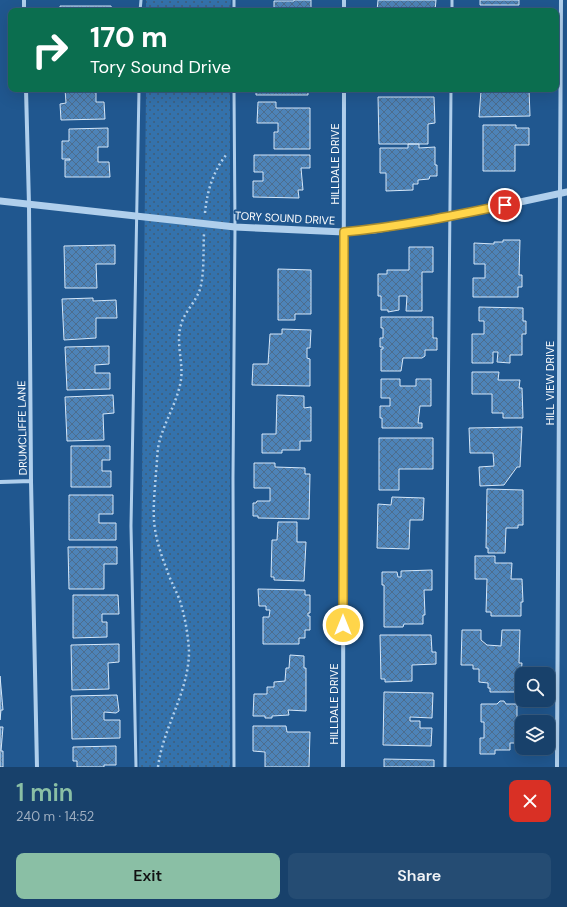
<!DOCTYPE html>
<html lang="en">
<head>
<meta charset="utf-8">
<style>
  body { margin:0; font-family:"DM Sans",sans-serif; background:#254c73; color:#f1f3f6; height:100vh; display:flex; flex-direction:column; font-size:15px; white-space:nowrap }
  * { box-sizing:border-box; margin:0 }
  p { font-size:13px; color:#9fafc1 }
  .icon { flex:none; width:22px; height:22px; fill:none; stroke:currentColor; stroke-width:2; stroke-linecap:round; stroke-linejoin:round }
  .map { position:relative; height:767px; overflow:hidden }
  .drawer { display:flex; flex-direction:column; background:#18416b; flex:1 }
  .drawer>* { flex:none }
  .hud { position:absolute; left:8px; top:8px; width:551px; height:84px; border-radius:8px; box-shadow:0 4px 16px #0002,0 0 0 1px #365a7e; background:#0b6e4f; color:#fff; overflow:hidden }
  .fabs { position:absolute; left:515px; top:667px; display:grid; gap:8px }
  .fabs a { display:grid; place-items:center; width:40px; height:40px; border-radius:8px; background:#18416b; box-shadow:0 4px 16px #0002,0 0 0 1px #365a7e; font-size:20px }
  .pin { position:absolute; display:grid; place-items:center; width:34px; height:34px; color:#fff; margin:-17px; border:2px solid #fff; border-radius:50%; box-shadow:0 1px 4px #0007 }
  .me { position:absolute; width:44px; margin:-22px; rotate:0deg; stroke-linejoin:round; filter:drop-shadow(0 0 3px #0008) }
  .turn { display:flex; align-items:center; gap:14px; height:84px; padding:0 16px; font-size:18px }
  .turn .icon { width:52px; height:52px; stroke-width:2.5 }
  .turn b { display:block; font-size:28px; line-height:34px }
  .round { display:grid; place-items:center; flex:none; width:42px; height:42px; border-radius:8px; background:#254c73 }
  .summary { display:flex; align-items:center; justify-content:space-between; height:68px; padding:0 16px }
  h1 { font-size:24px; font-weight:600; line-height:30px; color:#8abfa5 }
  .primary-button { display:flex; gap:8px; margin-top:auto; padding:8px 16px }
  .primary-button a { flex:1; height:46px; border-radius:8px; background:#8abfa5; color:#111; font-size:16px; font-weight:600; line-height:46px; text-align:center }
  .primary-button a+a { background:#254c73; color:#f1f3f6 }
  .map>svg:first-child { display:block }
</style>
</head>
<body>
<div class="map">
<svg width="567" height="767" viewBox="0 0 567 767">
  <defs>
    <pattern id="grass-dots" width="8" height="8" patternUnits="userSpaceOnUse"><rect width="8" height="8" fill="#3472ac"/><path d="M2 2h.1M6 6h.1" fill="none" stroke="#415d77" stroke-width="1.8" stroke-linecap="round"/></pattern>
    <pattern id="building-cross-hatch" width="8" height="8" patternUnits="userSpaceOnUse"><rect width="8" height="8" fill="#4d83b8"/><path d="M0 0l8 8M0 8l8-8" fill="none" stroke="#4d6d8d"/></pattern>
  </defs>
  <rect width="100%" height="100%" fill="#20578f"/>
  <path fill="url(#grass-dots)" d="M146 0H231L230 11H146Z
    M146 89H230V767H139Z"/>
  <path fill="url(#building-cross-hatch)" stroke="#d5e7f9" d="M294 0H311V11H274V1H294Z
    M378 0H436L435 11H377Z
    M480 0H519V5H480Z
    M60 6H111L112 11H60Z
    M65 89H96V102H104L105 119 61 120 60 104 66 103Z
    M256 89H308V95H256Z
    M381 89H435V90H412L411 92H381Z
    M472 89H529L530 116 479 117 481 91H472Z
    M378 97H434L435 123 428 124V144H379Z
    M258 102H276V108H310V149H274V132H278V123H257Z
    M483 125H516V128H529V145H515V171H483Z
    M108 128V147H98V162H109L110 177H65V160H70V159H62V141H69V129Z
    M408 144H419V148L435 147V165H437V176H430L429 179 418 180V184H413V190L386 191V173H380V148H408Z
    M254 155H310V168H301L303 190H298L299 198 253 197V181H263V172H254Z
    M503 240H520L519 275H522V287H518V297H473V278H485V264H474V243L494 244V242H503Z
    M115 245V264H96L97 288H65L64 246Z
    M409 247H433V272H422V311H406L407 296H399V310L388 312V310H381V296H378V274H387V270H409Z
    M278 269 311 270V314H295V320H278Z
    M93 298V301L116 300 117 318H96V338L64 340 62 299Z
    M479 307 523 308V321H526V334H522V355H510V363L497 362 498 352H493V363H472V334H484V321H479Z
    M381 317H433V338H437V350H425V356L422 358H403L401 371H381V349H383V347H380V338H383V328H381Z
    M282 329 311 330 310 348H307V358L310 359V386L252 385 253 364H268L270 334H282Z
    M109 346V364L95 365V373H110V389L67 390 65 347Z
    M472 372H499L498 380H520L519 388H522L523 418H503V413H492V394H472Z
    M381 379H400V386H416V379H431V406H420L418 423H422V428H382V418H380V406H390V398H381Z
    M113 395 114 413 103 414 104 440 67 441 65 397Z
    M277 395 304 396V408L311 407V441H300V450H282V453H262V434H276Z
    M522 427 520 467H517L504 485 480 486 479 467 494 466 493 453H470L469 428Z
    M379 438H433V469H399V490H379Z
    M71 446H110V460H102V471H111V487H71Z
    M254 463H275V467L305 468V474H310L309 519 258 518V516H253V503H256L257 501H270V488H254Z
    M487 489 523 490V525H518V528H506L505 553H488V548H486Z
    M69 495H113V514H99V523H116V540H69Z
    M392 497 424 498 423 520H410L409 549 377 548 378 504 391 505Z
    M278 522H297V542H306L304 581 274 580V577H271L272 540H277Z
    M68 547H117V564H104V589H69Z
    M475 556H495V563H512L511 579H522L523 602H521V616H491V612H486L487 579H475Z
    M432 570V590H424L425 615H423V624H404L403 627H384V585H382V572H397L398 577H401V571Z
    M258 589 305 590V595H310V613H308V616H310V630H305V638H299V644H263V617H269L270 610H266V606H259Z
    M73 595H118L119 614H102V622H107V637L73 638Z
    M462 630H481V640L487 645 501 646 502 630H520L519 663H522L521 676H518V692H490V688H488V683L479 682V669H473V665H461Z
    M380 635H431L432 652H436V664L412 665V681L385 682V679H381Z
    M119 644V662L108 663 109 689 72 690 71 645Z
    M290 655 304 656V668H306V711L288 710 289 715 272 716V718H265V716H253L254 694H267V687H274V682L285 681 286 668H289Z
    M0 676 3 710H1L0 720Z
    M384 692 433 693 432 718 410 717V721H420V728H432L431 746 383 745Z
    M117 695 119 711 116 713 104 712V720H120V738L72 739 71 696Z
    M500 701H504L506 704H517V731H521V743H510V750H495V754H480V738H484V722H481V704H497Z
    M253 726H286L287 732H310L309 767H265V752L253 751Z
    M0 727H3L1 751H3V767H0Z
    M116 746V765H104V767H77V761H73V747Z
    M384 759 434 760V767H384Z"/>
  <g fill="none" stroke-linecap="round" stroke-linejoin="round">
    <path stroke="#b0cfec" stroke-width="2.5" stroke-dasharray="2 3" stroke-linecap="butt" d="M205 213C207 191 213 172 226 155
      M158 767C163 727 189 692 189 651 188 634 185 617 180 601 176 590 170 580 167 570 161 555 155 537 154 520 153 505 155 488 156 472 157 464 157 456 158 448 162 426 175 407 180 385 185 365 175 344 181 325 184 313 193 305 198 294 205 281 203 249 204 234"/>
    <path stroke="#b0cfec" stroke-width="3" d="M140 11 141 0
      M234 11V0
      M452 11V0
      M234 89 235 227 233 478 234 767
      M136 767 131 526 139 89
      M445 767 451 89"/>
    <path stroke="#b0cfec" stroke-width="4" d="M24 0V11
      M344 0V11
      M26 89 29 205 31 481 37 767
      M0 482 31 481
      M343 767 344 89
      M557 767 561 0"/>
    <path stroke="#b0cfec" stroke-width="7" d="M0 201 235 227 344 232 374 230 450 217 567 192"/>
  </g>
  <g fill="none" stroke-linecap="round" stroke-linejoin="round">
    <g stroke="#a68a30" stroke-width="10">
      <path id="route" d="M343 625 344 232C398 227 452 216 505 205"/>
    </g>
    <use href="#route" stroke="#ffd54a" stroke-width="7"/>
  </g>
  <g text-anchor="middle" stroke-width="4" stroke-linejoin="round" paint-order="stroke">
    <g font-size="11" fill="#fff" stroke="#20578f">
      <text transform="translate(335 164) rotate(-90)" y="4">HILLDALE DRIVE</text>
      <text transform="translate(285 218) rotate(3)" y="4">TORY SOUND DRIVE</text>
      <text transform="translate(550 383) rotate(-90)" y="4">HILL VIEW DRIVE</text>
      <text transform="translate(22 428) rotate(-91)" y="4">DRUMCLIFFE LANE</text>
      <text transform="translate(334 704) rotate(-90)" y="4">HILLDALE DRIVE</text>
    </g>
  </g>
</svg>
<div class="fabs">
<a><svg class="icon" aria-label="search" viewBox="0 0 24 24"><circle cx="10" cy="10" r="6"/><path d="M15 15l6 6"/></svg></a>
<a><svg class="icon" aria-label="layers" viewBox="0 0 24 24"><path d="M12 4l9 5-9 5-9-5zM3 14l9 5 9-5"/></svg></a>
</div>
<div class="pin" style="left:505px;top:205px;background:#d93025"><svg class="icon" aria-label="arrive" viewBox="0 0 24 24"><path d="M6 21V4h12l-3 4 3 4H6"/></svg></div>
<svg class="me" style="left:343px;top:625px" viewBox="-20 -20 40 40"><circle r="17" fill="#ffd54a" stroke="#fff" stroke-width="3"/><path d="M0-11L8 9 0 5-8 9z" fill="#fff"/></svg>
<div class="hud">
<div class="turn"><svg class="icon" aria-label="right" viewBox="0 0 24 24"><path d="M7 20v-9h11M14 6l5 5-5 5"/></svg><div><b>170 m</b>Tory Sound Drive</div></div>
</div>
</div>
<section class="drawer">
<div class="summary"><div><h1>1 min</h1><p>240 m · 14:52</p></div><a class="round" style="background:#d93025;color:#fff"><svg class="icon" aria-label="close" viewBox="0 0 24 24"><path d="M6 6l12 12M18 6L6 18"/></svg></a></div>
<div class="primary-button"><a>Exit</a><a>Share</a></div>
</section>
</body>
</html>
